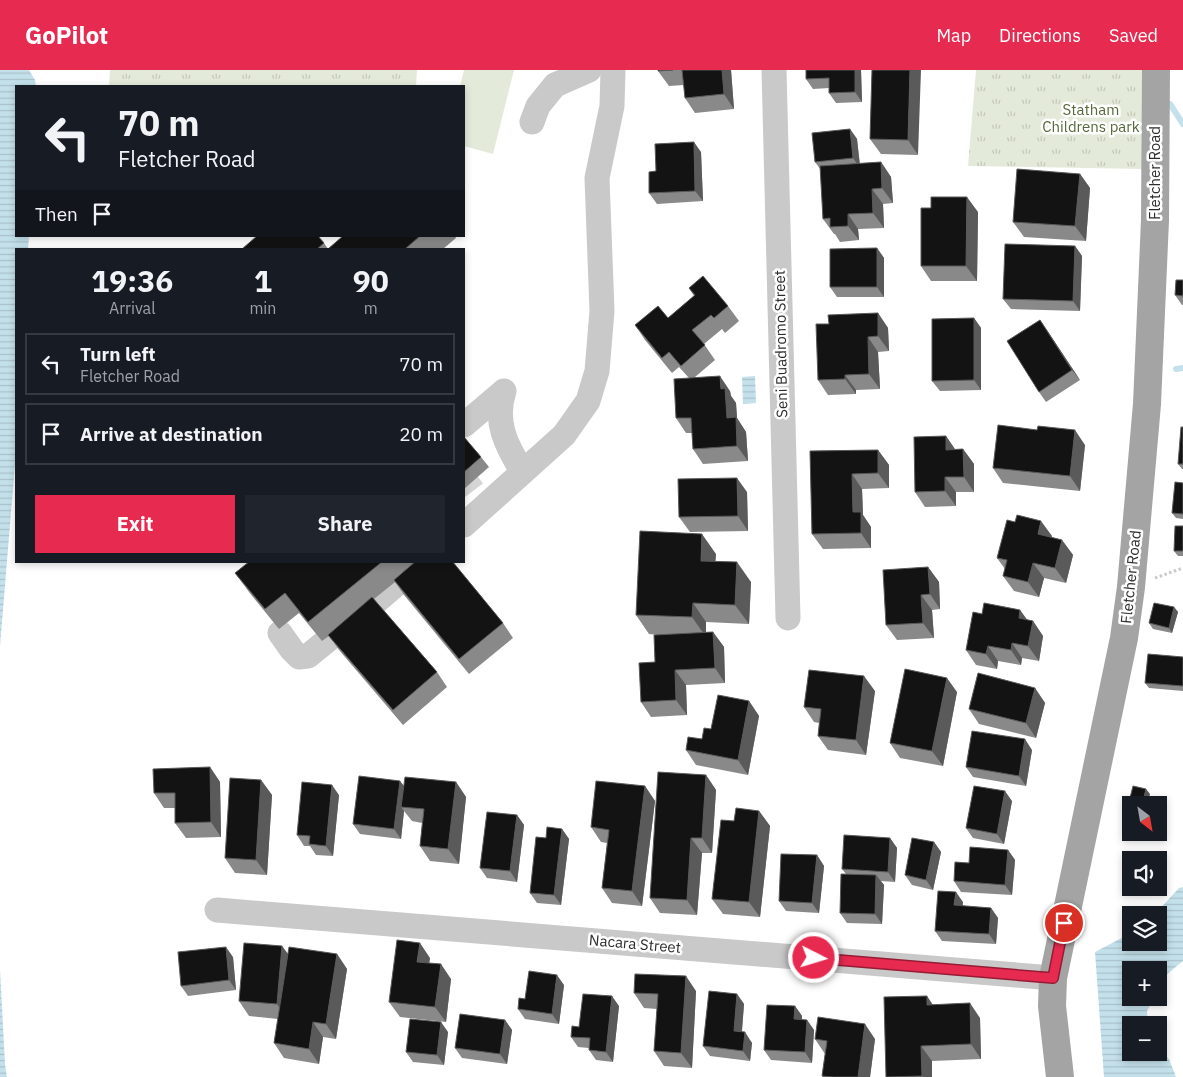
<!DOCTYPE html>
<html lang="en">
<head>
<meta charset="utf-8">
<style>
  body { margin:0; font-family:"IBM Plex Sans",sans-serif; background:#20242c; color:#f1f3f6; height:100vh; display:flex; flex-direction:column; font-size:19px; white-space:nowrap }
  * { box-sizing:border-box; margin:0 }
  p { font-size:16px; color:#9ea1a6 }
  .icon { flex:none; width:28px; height:28px; fill:none; stroke:currentColor; stroke-width:2; stroke-linecap:round; stroke-linejoin:round }
  .map { position:relative; flex:1; overflow:hidden }
  .side { position:absolute; left:15px; top:178px; width:450px; height:315px; display:flex; flex-direction:column; background:#171b24; border-radius:0px; box-shadow:0 2px 8px #0003 }
  .side>* { flex:none }
  .hud { position:absolute; left:15px; top:15px; width:450px; height:152px; border-radius:0px; box-shadow:0 2px 8px #0003; background:#171b24; color:#f1f3f6; overflow:hidden }
  .needle { width:32px; rotate:149deg }
  .tools { position:absolute; left:1122px; top:726px; display:grid; gap:10px }
  .tools a { display:grid; place-items:center; width:45px; height:45px; border-radius:0px; background:#171b24; box-shadow:0 2px 8px #0003; font-size:25px }
  .pin { position:absolute; display:grid; place-items:center; width:42px; height:42px; color:#fff; margin:-21px; border:2px solid #fff; border-radius:50%; box-shadow:0 1px 5px #0007 }
  .me { position:absolute; width:55px; margin:-28px; rotate:95deg; stroke-linejoin:round; filter:drop-shadow(0 0 4px #0008) }
  .turn { display:flex; align-items:center; gap:18px; height:105px; padding:0 20px; font-size:22px }
  .turn .icon { width:65px; height:65px; stroke-width:2.5 }
  .turn b { display:block; font-size:35px; line-height:42px }
  .then { display:flex; align-items:center; height:48px; padding:0 20px; background:#0003; gap:10px; font-size:19px }
  .eta { display:flex; justify-content:space-evenly; align-items:center; height:85px; text-align:center }
  .eta b { font-size:30px; font-weight:700; line-height:35px }
  .cta { display:flex; gap:10px; margin-top:auto; padding:10px 20px }
  .cta a { flex:1; height:58px; border-radius:0px; background:#e72a50; color:#fff; font-size:20px; font-weight:700; line-height:58px; text-align:center }
  .cta a+a { background:#20242c; color:#f1f3f6 }
  ul { padding:0; list-style:none }
  li { display:flex; align-items:center; gap:15px; height:62px; margin:0 10px 8px; padding:0 10px; border:2px solid #363941; border-radius:0px }
  li div { flex:1 }
  li b { display:block; font-size:19px }
  li em { font-style:normal }
  header { display:flex; align-items:center; gap:30px; box-sizing:border-box; height:70px; padding:0 25px; background:#e72a50; color:#fff }
  header strong { font-size:24px }
  nav { display:flex; gap:28px; margin-inline-start:auto; font-size:18px }
  .map>svg:first-child { display:block }
</style>
</head>
<body>
<header>
<strong>GoPilot</strong>
<nav><a>Map</a><a>Directions</a><a>Saved</a></nav>
</header>
<div class="map">
<svg width="1183" height="1007" viewBox="0 0 1183 1007">
  <defs>
    <pattern id="grass-tufts" width="24" height="20" patternUnits="userSpaceOnUse" patternTransform="scale(1.25)"><rect width="24" height="20" fill="#e4ead9"/><path d="M3 7l-1-3M5 7V3M7 7l1-3M15 17l-1-3M17 17v-4M19 17l1-3" fill="none" stroke="#c4c9ba"/></pattern>
    <pattern id="water-rules" width="6" height="5" patternUnits="userSpaceOnUse" patternTransform="scale(1.25)"><rect width="6" height="5" fill="#c4e1eb"/><path d="M0 2.5h6" fill="none" stroke="#a9c1ca"/></pattern>
  </defs>
  <rect width="100%" height="100%" fill="#fff"/>
  <path fill="url(#grass-tufts)" d="M110 0H417L416 16H109Z
    M976 0H1145L1142 99 968 96Z"/>
  <path fill="#e4ead9" d="M464 0H514L493 84 464 76V16H460Z"/>
  <path fill="url(#water-rules)" d="M0 0H29L35 10 36 16H16V166H29L28 179H16V382L0 576Z
    M755 306 756 333 743 334 742 307Z
    M1183 817V891L1166 905 1159 919V900H1131V928H1154L1147 941 1148 955H1131V982H1159V978L1169 989 1176 1007H1104L1095 882 1131 863V872H1159V845H1154L1179 818Z
    M0 899 5 994 7 1007H0Z"/>
  <g fill="none" stroke-linecap="round" stroke-linejoin="round">
    <path stroke="#c4e1eb" stroke-width="6" d="M1170 34 1183 54
      M1176 299 1183 298"/>
    <path stroke="#d5d5d5" stroke-width="25" stroke-dasharray="25 12" stroke-linecap="butt" d="M464 409 473 421"/>
    <path stroke="#c9c9c9" stroke-width="3" stroke-dasharray="2.5 2.5" stroke-linecap="butt" d="M1155 508 1183 498"/>
    <path stroke="#c9c9c9" stroke-width="25" d="M774 0 788 548
      M532 52 538 36 555 15 589 0
      M504 321C494 352 506 375 522 401
      M464 355 504 321
      M464 455 564 365 588 331 597 301 602 241 597 108 612 36 613 0
      M358 547 406 506
      M280 563 292 580 299 587 308 586 340 560
      M217 840 1053 908"/>
    <path stroke="#a4a4a4" stroke-width="28" d="M1060 1007 1052 936 1053 908 1124 568 1131 517 1147 334 1155 150 1156 0"/>
  </g>
  <path fill="#898989" d="M658 0H731L734 39 695 43 685 28 684 15 669 16 658 1Z
    M861 0 862 32 836 33 829 23V18L813 19 806 9Z
    M872 0 918 85 881 84 870 69Z
    M850 59 857 69 860 94 881 92 891 107 893 133 883 134 884 158 858 159 859 170 840 172 835 164H834L823 149 821 100 815 92Z
    M701 82 703 131 657 134 649 123Z
    M1080 104 1090 118 1086 171 1024 167 1013 152Z
    M978 142 977 211H931L921 196Z
    M343 166H455L456 168 443 179H328Z
    M324 173 328 179H242Z
    M1075 176 1082 186 1080 241 1011 239 1003 229Z
    M877 178 884 188V227H837L830 217Z
    M1183 210V235H1182L1175 225Z
    M689 218 728 236 739 251 725 263 722 259 704 274 715 290 695 307 730 321 731 326 736 333 737 348 746 362 748 391 703 394 693 379 692 363H686L676 348 689 308 679 297 672 303 645 270 635 255 668 248 694 226Z
    M878 243 888 258 889 281 878 282 880 319 856 320V324L828 325 818 310 829 254Z
    M974 248 981 258V320L940 321 932 311Z
    M1040 250 1080 310 1046 332 1039 322Z
    M1183 357V399H1182L1178 394Z
    M1037 360 1085 375 1080 421 1003 413 993 398Z
    M946 366 955 379H963L974 394V422H956V436L925 437 915 422Z
    M464 367 481 387 489 397 464 419Z
    M878 380 889 395V418L862 419 863 445 871 457V478L823 479 812 464 810 381Z
    M1183 413V449L1176 448 1172 443Z
    M747 422 748 461 690 462 679 447Z
    M1183 456V486H1178L1174 481Z
    M1052 466 1051 467 1062 470 1073 485 1066 513 1044 508 1039 527 1014 521 1003 506 1005 499 997 488Z
    M716 484 715 492 751 512 749 554 706 552V562H713L724 577 725 613 686 615 687 645 651 647 641 632 655 592 658 565 649 564 636 545Z
    M286 491H452L503 553 513 568 469 604 404 525 395 512 374 529 437 602 447 617 403 655 339 580 329 566 322 571 299 543 279 559 249 522 235 503Z
    M928 497 939 512 940 539 932 540 934 568 897 570 886 555Z
    M1174 537 1178 542 1172 563 1153 559 1149 553Z
    M1020 540 1027 550 1033 551 1043 566 1039 591 1022 588 1021 595 998 591 997 599 976 595 966 580 982 544Z
    M1183 587V621L1149 618 1145 613Z
    M1035 618 1045 633 1036 668 979 654 969 639Z
    M875 621 866 685 828 680 818 666 819 653 814 652 804 637Z
    M957 622 943 696 900 688 890 673Z
    M749 631 759 646 748 705 696 695 686 680 702 669 711 659Z
    M1032 680 1026 716 973 707 966 697Z
    M210 697 220 712 221 767 186 768 175 753V738H164L154 723Z
    M706 705 716 720 712 783H702L697 845 660 843 650 828Z
    M261 710 272 725 267 805 235 803 225 788Z
    M400 711 404 716 456 712 466 727 459 794 430 791 420 776 422 753 412 751 404 741 401 769 360 764 353 754Z
    M645 716 655 731 642 836 612 833 602 818 607 773 601 772 591 757Z
    M339 725 333 786 316 785 310 776H304L297 765Z
    M1012 731 1004 774 973 768 966 758Z
    M759 741 770 756 760 847 723 844 712 829Z
    M517 745 524 755 517 812 487 808 480 798Z
    M562 759 569 769 561 835 537 833 530 823 546 768Z
    M890 768 897 778 895 812 881 811 884 815 882 854 847 853 840 843 846 804 842 799Z
    M934 772 941 782 933 820 912 815 905 805Z
    M1008 780 1015 790 1012 825 961 822 954 811 969 793Z
    M817 785 824 796 819 843 786 841 779 831Z
    M963 832 962 836 991 838 998 848 996 874 942 871 935 861Z
    M282 876 288 884H337L347 899 336 969 323 967 319 994 284 988 274 973 278 949 249 946 239 931Z
    M233 887 236 920 188 926 181 916Z
    M430 888 429 893 451 909 446 952 400 947 389 932Z
    M564 915 559 954 525 949 518 939Z
    M696 921 692 998 664 996 654 981 657 939 644 938 634 923Z
    M737 924 744 934 742 962 752 973 750 991 710 986 703 976Z
    M927 926 932 935 980 948 981 989 932 991V1007H886Z
    M619 936 613 992 596 990 589 980V978L578 977 571 967Z
    M795 936 802 946V950H807L814 960 812 993 771 990 764 980Z
    M505 950 512 960 507 994 462 988 455 978Z
    M448 962 444 995 413 992 406 982Z
    M815 969H875L870 1007H823L822 1006 825 984Z"/>
  <path fill="#5a5a5a" d="M722 0H731L734 39 724 24Z
    M855 0H861L862 32 855 22Z
    M910 0H921L918 85 908 70Z
    M850 59 857 69 860 98 853 88Z
    M694 72 701 82 703 131 695 121Z
    M881 92 891 107 893 133 882 118Z
    M1080 104 1090 118 1086 171 1075 156Z
    M872 119 883 134 884 158 873 143Z
    M967 127 978 142 977 211 966 196Z
    M848 144 858 159 859 170 848 156Z
    M1075 176 1082 186 1080 241 1073 231Z
    M877 178 884 188V227L877 217Z
    M878 243 888 258 889 281 878 266Z
    M974 248 981 258V320L974 310Z
    M1040 250 1047 260 1080 310 1072 300Z
    M868 267 878 282 880 319 869 304Z
    M845 305 856 320V324L845 309Z
    M720 306 730 321 731 326 736 333 737 348 746 362 748 391 737 376 727 348 721 319Z
    M1075 360 1085 375 1080 421 1070 406Z
    M946 366 956 381 946 380Z
    M963 379 974 394V422L964 407Z
    M878 380 889 395V418L878 403Z
    M852 404 862 419 863 445 871 457V478L861 463 853 442Z
    M945 407 956 422V436L945 421Z
    M737 408 747 422 748 461 738 446Z
    M1041 451 1052 466 1048 479 1038 464Z
    M702 464 716 484 714 510 701 491Z
    M1062 470 1073 485 1066 513 1055 498Z
    M737 492 751 512 749 554 735 535Z
    M1033 493 1044 508 1039 527 1028 512Z
    M928 497 939 512 940 539 930 524Z
    M921 525 932 540 934 568 923 553Z
    M693 533 706 552V567L692 547Z
    M1174 537 1178 542 1172 563 1169 558Z
    M1020 540 1031 555 1019 548Z
    M1033 551 1043 566 1039 591 1028 576Z
    M713 562 724 577 725 613 715 598Z
    M1012 573 1022 588 1021 595 1011 580Z
    M988 576 998 591 997 599 986 584Z
    M675 600 686 615 687 645 676 630Z
    M864 606 875 621 866 685 856 670Z
    M947 608 957 622 943 696 932 681Z
    M1035 618 1045 633 1036 668 1026 653Z
    M749 631 759 646 748 705 738 690Z
    M1025 669 1032 680 1026 716 1019 706Z
    M210 697 220 712 221 767 211 752Z
    M706 705 716 720 712 783 702 768Z
    M261 710 272 725 267 805 256 790Z
    M400 711 407 721 401 737 404 741 401 769 394 759Z
    M456 712 466 727 459 794 448 779Z
    M332 715 339 725 333 786 326 776Z
    M645 716 655 731 642 836 632 821Z
    M1146 719 1150 724 1147 735H1142Z
    M1005 721 1012 731 1004 774 997 764Z
    M759 741 770 756 760 847 749 832Z
    M517 745 524 755 517 812 510 801Z
    M562 759 569 769 561 835 554 825Z
    M691 768 702 783 697 845 687 830Z
    M890 768 897 778 895 812 888 802Z
    M934 772 941 782 933 820 926 810Z
    M1008 780 1015 790 1012 825 1005 815Z
    M817 785 824 796 819 843 812 833Z
    M876 805 884 815 882 854 875 844Z
    M956 822 963 832 962 846 954 835Z
    M991 838 998 848 996 874 989 864Z
    M420 873 430 888 427 907 417 892Z
    M282 876 293 891 287 949 277 934Z
    M226 877 233 887 236 920 229 910Z
    M337 884 347 899 336 969 326 954Z
    M441 894 451 909 446 952 435 937Z
    M557 905 564 915 559 954 552 944Z
    M686 906 696 921 692 998 681 983Z
    M737 924 744 934 741 971 734 961Z
    M612 926 619 936 613 992 606 982Z
    M927 926 937 941 927 935Z
    M970 933 980 948 981 989 971 974Z
    M795 936 802 946 801 960 794 949Z
    M505 950 512 960 507 994 500 984Z
    M807 950 814 960 812 993 805 982Z
    M313 952 323 967 319 994 309 979Z
    M441 952 448 962 444 995 437 985Z
    M865 954 875 969 870 1007H858Z
    M745 962 752 973 750 991 743 981Z
    M921 976 932 991V1007H923L922 1006Z"/>
  <path fill="#131313" stroke="#5a5a5a" d="M658 0H673L658 1Z
    M682 0H722L724 24 685 28Z
    M806 0H855V22L829 23V8L806 9Z
    M872 0H910L908 70 870 69Z
    M850 59 853 88 815 92 812 63Z
    M694 72 695 121 649 123V102L656 101 655 74Z
    M881 92 882 118 872 119 873 143 848 144V156L830 157V148L823 149 820 96Z
    M1017 99 1080 104 1075 156 1013 152Z
    M931 127H967L966 196H921V138H931Z
    M257 166H318L324 173 317 179H242Z
    M343 166H420L405 179H328Z
    M1005 174 1075 176 1073 231 1003 229Z
    M877 178V217H830V179Z
    M703 206 728 236 714 248 711 245 692 260 705 275 681 296 669 282 662 288 635 255 658 236 668 248 695 225 689 218Z
    M1176 210H1183V226L1175 225Z
    M878 243V266L868 267 869 304 845 305V309L818 310 816 254H829L828 245Z
    M974 248V310L932 311V249Z
    M1040 250 1072 300 1039 322 1007 271Z
    M720 306 721 319 725 318 727 348 736 347 737 376 693 379 691 348H676L674 309Z
    M998 355 1037 360 1038 356 1075 360 1070 406 993 398Z
    M1181 357H1183V394H1178Z
    M946 366V380L963 379 964 407H945V421L915 422 914 367Z
    M464 367 481 387 464 402Z
    M878 380V403L852 404 853 442H861V463L812 464 810 381Z
    M737 408 738 446 679 447 678 409Z
    M1175 412 1183 413V444L1172 443Z
    M1017 445 1041 451 1038 464 1062 470 1055 498 1033 493 1028 512 1003 506 1007 490 997 488 1007 450 1015 452Z
    M1175 456H1183V481H1174Z
    M640 461 702 464 701 491 737 492 735 535 693 533 692 547 636 545Z
    M250 491H284L285 492 286 491H383L308 552 285 523 265 539 235 503Z
    M416 491H452L503 553 459 589 394 510Z
    M928 497 930 524 921 525 923 553 886 555 883 500Z
    M372 527 437 602 393 640 328 565Z
    M984 533 1020 540 1019 548 1033 551 1028 576 1012 573 1011 580 988 576 986 584 966 580 973 542 982 544Z
    M1154 533 1174 537 1169 558 1149 553Z
    M713 562 715 598 675 600 676 630 641 632 639 593 655 592 654 565Z
    M1148 584 1183 587V616L1145 613Z
    M905 599 947 608 932 681 890 673Z
    M809 600 864 606 856 670 818 666 821 639 804 637Z
    M978 603 1035 618 1026 653 969 639Z
    M718 625 749 631 738 690 686 680 688 667 702 669 704 658 711 659Z
    M972 661 1025 669 1019 706 966 697Z
    M210 697 211 752 175 753V723H154L153 699Z
    M658 702 706 705 702 768H691L687 830 650 828Z
    M359 706 400 711 394 759 353 754Z
    M405 707 456 712 448 779 420 776 424 739 401 737Z
    M230 708 261 710 256 790 225 788Z
    M596 711 645 716 632 821 602 818 609 760 591 757Z
    M302 712 332 715 326 776 309 774 310 766 297 765Z
    M974 716 1005 721 997 764 966 758Z
    M1133 716 1146 719 1142 735H1131V737L1128 736Z
    M736 738 759 741 749 832 712 829 721 750 734 751Z
    M487 742 517 745 510 801 480 798Z
    M547 757 562 759 554 825 530 823 536 767 546 768Z
    M844 765 890 768 888 802 842 799Z
    M912 768 934 772 926 810 905 805Z
    M970 777 1008 780 1005 815 954 811 955 792 969 793Z
    M781 784 817 785 812 833 779 831Z
    M841 804 876 805 875 844 840 843Z
    M938 821 956 822 954 835 991 838 989 864 935 861Z
    M397 870 420 873 417 892 441 894 435 937 389 932Z
    M244 873 282 876 277 934 239 931Z
    M226 877 229 910 181 916 178 882Z
    M289 877 337 884 326 954 313 952 309 979 274 973Z
    M529 901 557 905 552 944 518 939 519 928 525 929Z
    M635 904 686 906 681 983 654 981 658 924 634 923Z
    M709 921 737 924 734 961 745 962 743 981 703 976Z
    M583 924 612 926 606 982 589 980 590 968 571 967 572 956 579 957Z
    M927 926V935L970 933 971 974 921 976 922 1006 886 1007 884 927Z
    M767 935 795 936 794 949 807 950 805 982 764 980Z
    M460 944 505 950 500 984 455 978Z
    M818 947 865 954 858 1007H833L822 1006 827 971 815 969Z
    M410 949 441 952 437 985 406 982Z"/>
  <g fill="none" stroke-linecap="round" stroke-linejoin="round">
    <g stroke="#961b34" stroke-width="12">
      <path id="route" d="M814 888 1053 908 1064 853"/>
    </g>
    <use href="#route" stroke="#e72a50" stroke-width="9"/>
  </g>
  <g text-anchor="middle" stroke-width="5" stroke-linejoin="round" paint-order="stroke">
    <g font-size="15" fill="#556839" stroke="#fff">
      <text x="1091" y="45">Statham<tspan x="1091" dy="17">Childrens park</tspan></text>
    </g>
    <g font-size="15" fill="#2c2c2c" stroke="#fff">
      <text transform="translate(1155 103) rotate(-90)" y="5">Fletcher Road</text>
      <text transform="translate(781 274) rotate(-91)" y="5">Seni Buadromo Street</text>
      <text transform="translate(1131 507) rotate(-84)" y="5">Fletcher Road</text>
      <text transform="translate(635 874) rotate(5)" y="5">Nacara Street</text>
    </g>
  </g>
</svg>
<div class="tools">
<a><svg class="needle" viewBox="-14 -14 28 28"><path d="M0-13l5 13h-10z" fill="#e53935"/><path d="M0 13l5-13h-10z" fill="#9ea1a6"/></svg></a>
<a><svg class="icon" aria-label="sound" viewBox="0 0 24 24"><path d="M4 9h4l5-4v14l-5-4H4zM17 9q2 3 0 6"/></svg></a>
<a><svg class="icon" aria-label="layers" viewBox="0 0 24 24"><path d="M12 4l9 5-9 5-9-5zM3 14l9 5 9-5"/></svg></a>
<a>+</a>
<a>−</a>
</div>
<div class="pin" style="left:1064px;top:853px;background:#d93025"><svg class="icon" aria-label="arrive" viewBox="0 0 24 24"><path d="M6 21V4h12l-3 4 3 4H6"/></svg></div>
<svg class="me" style="left:814px;top:888px" viewBox="-20 -20 40 40"><circle r="17" fill="#e72a50" stroke="#fff" stroke-width="3"/><path d="M0-11L8 9 0 5-8 9z" fill="#fff"/></svg>
<div class="hud">
<div class="turn"><svg class="icon" aria-label="left" viewBox="0 0 24 24"><path d="M17 20v-9H6M10 6l-5 5 5 5"/></svg><div><b>70 m</b>Fletcher Road</div></div>
<div class="then">Then<svg class="icon" aria-label="arrive" viewBox="0 0 24 24"><path d="M6 21V4h12l-3 4 3 4H6"/></svg></div>
</div>
<section class="side">
<div class="eta">
<div><b>19:36</b><p>Arrival</p></div>
<div><b>1</b><p>min</p></div>
<div><b>90</b><p>m</p></div>
</div>
<ul>
<li><svg class="icon" aria-label="left" viewBox="0 0 24 24"><path d="M17 20v-9H6M10 6l-5 5 5 5"/></svg><div><b>Turn left</b><p>Fletcher Road</p></div><em>70 m</em></li>
<li><svg class="icon" aria-label="arrive" viewBox="0 0 24 24"><path d="M6 21V4h12l-3 4 3 4H6"/></svg><div><b>Arrive at destination</b></div><em>20 m</em></li>
</ul>
<div class="cta"><a>Exit</a><a>Share</a></div>
</section>
</div>
</body>
</html>
